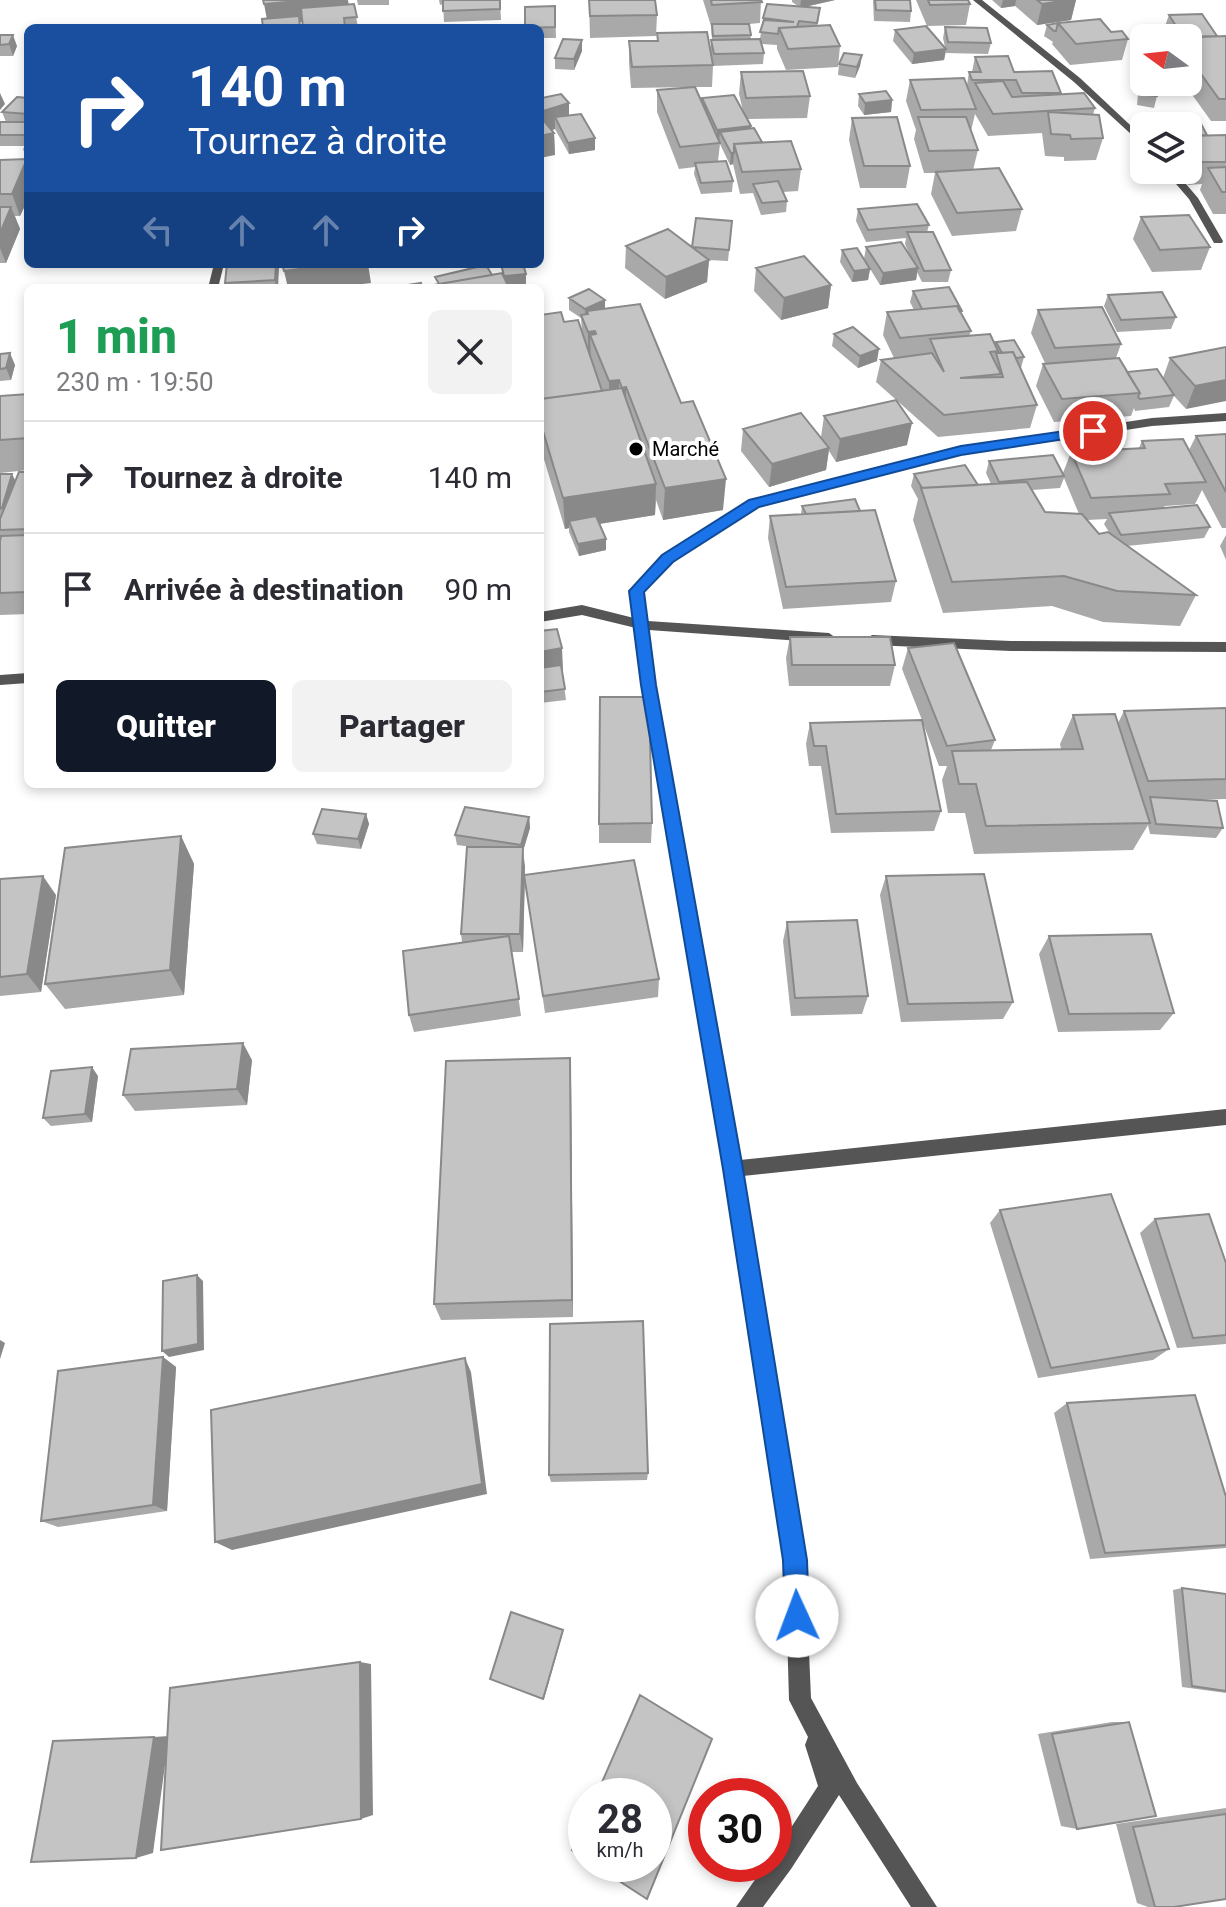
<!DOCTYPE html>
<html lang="fr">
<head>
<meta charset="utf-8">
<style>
  body { margin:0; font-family:Roboto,sans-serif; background:#f2f2f3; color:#2b2b33; height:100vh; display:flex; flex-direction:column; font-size:30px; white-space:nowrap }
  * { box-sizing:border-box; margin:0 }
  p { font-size:26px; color:#7c7c81 }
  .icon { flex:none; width:44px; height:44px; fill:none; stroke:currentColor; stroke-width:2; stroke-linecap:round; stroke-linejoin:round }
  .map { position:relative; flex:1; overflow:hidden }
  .details { position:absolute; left:24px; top:284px; width:520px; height:504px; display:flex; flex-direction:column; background:#fff; border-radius:12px; box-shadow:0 4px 12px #0003 }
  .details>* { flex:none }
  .guide { position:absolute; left:24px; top:24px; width:520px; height:244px; border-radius:12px; box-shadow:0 4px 12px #0003; background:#1a4fa0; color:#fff; overflow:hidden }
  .needle { width:52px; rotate:285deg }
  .fabs { position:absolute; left:1130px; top:24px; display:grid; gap:16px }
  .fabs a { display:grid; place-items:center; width:72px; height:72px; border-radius:12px; background:#fff; box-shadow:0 4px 12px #0003; font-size:40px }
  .speed { position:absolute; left:568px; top:1778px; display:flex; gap:16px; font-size:40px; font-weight:700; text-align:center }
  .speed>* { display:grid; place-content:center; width:104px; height:104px; border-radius:50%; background:#fff; box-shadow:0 4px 12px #0003; line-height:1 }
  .speed small { font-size:20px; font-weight:400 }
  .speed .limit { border:12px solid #d22; background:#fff; color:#111 }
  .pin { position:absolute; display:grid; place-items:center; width:68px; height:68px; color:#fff; margin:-34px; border:4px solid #fff; border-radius:50%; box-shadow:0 2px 8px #0007 }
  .me { position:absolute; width:88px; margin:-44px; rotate:358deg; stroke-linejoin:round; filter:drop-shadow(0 0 6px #0008) }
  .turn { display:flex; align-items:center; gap:28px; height:168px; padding:0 32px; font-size:36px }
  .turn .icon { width:104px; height:104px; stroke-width:2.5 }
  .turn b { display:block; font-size:56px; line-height:68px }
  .lanes { display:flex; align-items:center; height:76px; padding:0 32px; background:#0003; justify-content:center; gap:40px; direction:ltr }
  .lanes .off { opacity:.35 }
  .round { display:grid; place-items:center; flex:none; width:84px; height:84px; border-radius:12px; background:#f2f2f3 }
  .overview { display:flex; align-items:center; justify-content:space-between; height:136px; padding:0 32px }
  h1 { font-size:48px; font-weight:800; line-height:60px; color:#1e9e55 }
  .action { display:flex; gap:16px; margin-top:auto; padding:16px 32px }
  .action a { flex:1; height:92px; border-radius:12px; background:#111827; color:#fff; font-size:32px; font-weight:800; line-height:92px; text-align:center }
  .action a+a { background:#f2f2f3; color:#2b2b33 }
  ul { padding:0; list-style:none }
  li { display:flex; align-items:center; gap:24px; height:112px; padding:0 32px; border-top:2px solid #e1e1e2 }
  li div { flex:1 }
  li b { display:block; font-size:30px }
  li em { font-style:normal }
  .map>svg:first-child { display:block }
</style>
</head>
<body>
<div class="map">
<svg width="1226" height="1907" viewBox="0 0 1226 1907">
  <rect width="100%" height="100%" fill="#fff"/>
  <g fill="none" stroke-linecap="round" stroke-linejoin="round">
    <path fill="#555" fill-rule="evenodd" d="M973 0H982L1080 78 1144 138V146L1074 82Z
      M1164 170H1174L1198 198 1223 241 1222 243H1214L1189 199Z
      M214 264H224L218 288H208Z
      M1226 413V421L1152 426 961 455 758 506 673 561 643 592 648 621 829 633 836 638 829 643 649 630 656 685 740 1160 1226 1109V1125L743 1176 805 1560 811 1698 857 1783 937 1907H911L839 1795 791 1869 763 1907H736L766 1864H774V1854L818 1786 805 1745 808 1737 789 1700 785 1560 724 1169 642 685 636 628 582 615 540 622V612L582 605 634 618 629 591 663 555 750 500 961 447 1152 418Z
      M872 635 1011 641 1226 642V652L1011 651 872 645 865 640Z
      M28 673V683L0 685V675Z"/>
  </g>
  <path fill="#a9a9a9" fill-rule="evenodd" d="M348 0V4H354L358 28H303L302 22 267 19Z
    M357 0H389V5H358Z
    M439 0H500L501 20 444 22 443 4 440 5Z
    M589 0 657 15 656 36 590 38Z
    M703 0H761L760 23 749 24 751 39H760L763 18 798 6 792 2V0H835L804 7 819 19 817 26 840 46 838 67 786 70 777 49V45L761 44 764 53 763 64 713 66 712 87H695L701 101 702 98 743 111 739 94 741 72 810 96 807 118 748 119 751 128 762 142 801 169 798 191 783 192 787 201 786 212 761 215 753 193 740 194 733 164 730 165 720 144 718 161 733 181 732 192 701 194 694 174 695 167 679 169 657 112V90L694 87 631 88 629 63V41H657V33L710 48 712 40 711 26Z
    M873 0H910L911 11 910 22 874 21Z
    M916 0H968L970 4 966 25 927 26Z
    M992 0H1076L1071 20 1037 25 1015 6 1001 8Z
    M555 6 556 38H540V28H525Z
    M1169 15 1217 36H1226V121H1211L1183 82H1188V38H1173L1165 26Z
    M1058 23 1111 32 1128 39 1122 60 1070 65 1052 44 1053 42 1044 36 1047 25Z
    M945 27 991 43 988 54 946 53V51L944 60 912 64 893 41 895 30 945 47 943 38Z
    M0 35 17 46 13 56H0Z
    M582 40V51L574 70 555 69V58Z
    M862 55 860 66 855 78 838 75 839 64Z
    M975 57 1014 72 1061 93V94L1095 108 1093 115 1103 138 1096 160 1064 161V157L1045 156 1042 133 988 136 975 114 971 131 978 150 973 170 1022 209 1016 231 952 236 931 194 935 173H924L914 139 916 130 906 101 910 80 967 85 969 72H972Z
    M1141 83 1157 96 1154 108 1137 105 1138 94Z
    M859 94 892 100 891 112 864 115 858 106Z
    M28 98V199L20 216H15L20 229 6 263H0V160L27 159 23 149 25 146H0V122H6L2 112Z
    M542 98 569 103V116L595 150 569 154 555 129 552 130 554 133 555 155Z
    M852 118 910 166 906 188H860L849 140Z
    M1200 122 1207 135H1226V214H1213L1200 190 1202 184 1188 185 1180 170H1188V126H1151L1152 123Z
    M858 209 929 225 927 232 951 270 948 282H922L917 272 916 280 880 285 864 259 866 247 910 256 905 244 906 238 866 242 856 221Z
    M1141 217 1210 247 1201 270 1152 272 1133 239Z
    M732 221 728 261 709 260 707 282 665 299 625 268 626 246 692 247Z
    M842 250 870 269 868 280 852 282 840 262Z
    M227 264H278V288H226L225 283Z
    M756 268 831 285 828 308 781 320 754 291Z
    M913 291 962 311V314L971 331 969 336 995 345 996 342 1024 357 1021 368 1037 405 1030 428 938 437 876 382 881 360 894 358 883 335 887 312 914 310 910 302Z
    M1108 295 1176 317 1171 329 1117 332 1104 306Z
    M569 298 605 308 723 510 663 520 656 500 655 515 600 524 606 539V550L579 556 569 532V528L565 529 540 446V315L564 322 582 332 581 318 569 310Z
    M1038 310 1121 344 1116 358 1127 372 1163 378 1170 358 1226 347 1186 409 1174 396 1169 407 1135 411 1134 408 1131 416 1054 422 1036 386 1043 364 1045 363 1031 333Z
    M834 334 877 361 858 368 832 346Z
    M0 354 15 365 11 380 0 381Z
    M28 394V470L0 473V396Z
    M824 416 907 445 836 462 829 451 826 470 769 487 741 451 743 429 821 437Z
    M1226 434V528H1222L1202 490 1195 504 1165 506 1163 508 1210 527 1204 538 1127 546 1196 595 1180 626 1103 622 1052 606 943 613 913 520 918 499 911 486 914 474 978 485 991 484 986 473 989 461 1063 473 1071 452 1139 448 1142 441 1189 450 1196 436ZM1064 478 1079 514 1045 512 1032 490 1060 488ZM1107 519 1104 524 1109 532 1099 534 1087 520Z
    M28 472V614L0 615V474L16 480Z
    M802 506 896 581 891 602 783 609 768 538 770 516 801 514Z
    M1226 535V560L1220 546Z
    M540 631 563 670H562L566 700 540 703Z
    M790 637 895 665 890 686H789L786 658Z
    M908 648 995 740 991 750 1061 749 1060 744 1073 715 1118 723 1124 711 1226 708V799L1193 800 1223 828 1216 838 1150 834 1148 825 1133 850 974 854 965 813H948L942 780 947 766H939L923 723 941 811 934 831 831 833 821 766H809L806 744 810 723 922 720 902 669Z
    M366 814 369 824 361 849 317 844 313 834Z
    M529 817 530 828 523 851 525 875 659 979 658 997 545 1013 525 879 523 952H512L521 1016 414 1032 409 1015 462 942 461 934 472 847 457 845 455 835Z
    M652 823 651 843H599V824Z
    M181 836 194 864 184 995 65 1009 45 984Z
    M886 876 1013 1002 1003 1019 901 1022 880 895Z
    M0 879 56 895 41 992 0 996Z
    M787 922 868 996 862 1014 791 1016 783 941Z
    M1049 936 1174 1013 1160 1030 1058 1032 1039 954Z
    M252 1060 247 1105 135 1111 123 1095Z
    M98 1076 92 1122 51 1126 43 1118Z
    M571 1081 573 1317 441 1320 434 1304Z
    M1000 1210 1169 1349 1153 1360 1038 1378 990 1223Z
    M1155 1219 1226 1263V1344L1177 1348 1140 1233Z
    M163 1357 176 1367 167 1511 58 1527 41 1521Z
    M1067 1403 1226 1497V1548L1090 1559 1054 1413Z
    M648 1473 647 1480 551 1482 549 1475Z
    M1182 1588 1226 1594V1693L1182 1687 1173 1590Z
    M1112 1722H1129L1077 1829 1061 1826 1038 1734Z
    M1226 1808V1899L1174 1907H1148L1137 1903 1116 1824Z"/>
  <path fill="#898989" d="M310 0H348L351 18 300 22 301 28 268 25 264 4Z
    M801 0H835L800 8Z
    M1003 0H1016L1015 6 1001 8Z
    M1068 0H1076L1071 20 1037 25 1042 4Z
    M13 35 17 46 13 56 9 44Z
    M582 40V51L574 70V59Z
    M946 49 944 60 912 64 914 53Z
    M862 55 860 66 855 78 857 67Z
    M0 93 5 104 0 110Z
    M892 100 891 112 864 115 865 103Z
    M569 103V125L555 117V129L540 134V112Z
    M751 126 750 137 720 132 719 141H717V130Z
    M554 133 555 155 540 158V136Z
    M595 138V150L569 154 568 143Z
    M731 153H734L733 164 730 165Z
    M27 159 28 199 20 216 12 194Z
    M11 207 20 229 6 263 0 248V233Z
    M709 260 707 282 665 299 666 277Z
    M276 264H278L279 268 278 288H276L275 280Z
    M338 264H368L371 283 330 288H288L284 271Z
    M918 268 916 280 880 285 883 273Z
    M870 269 868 280 852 282 854 271Z
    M526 274V286L505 288 504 276Z
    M831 285 828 308 781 320 784 298Z
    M605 300V311L588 314 587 311V320L585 321V309Z
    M595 331V346L590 335 591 364H588V332Z
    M879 349 877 361 858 368 860 356Z
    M10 353 15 365 11 380 6 368Z
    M619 380V412L609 413V381Z
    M1226 380V401L1186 409 1195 386Z
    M626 387V419L622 388Z
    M912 423 907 445 836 462 840 439Z
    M829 448 826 470 769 487 772 464Z
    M12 474 23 496 13 531 2 508Z
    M726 479 723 510 663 520 665 488Z
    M656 484 655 515 572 528 569 521V528L565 529 563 498Z
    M606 539V550L579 556 578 544Z
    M562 648 563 670 540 673V652Z
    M366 814 369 824 361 849 358 839Z
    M529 817 530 828 523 851 525 866 523 952 520 934 522 855 521 845Z
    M181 836 194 864 184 995 170 970Z
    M43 876 56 895 41 992 27 974Z
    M243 1043 252 1060 247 1105 237 1089Z
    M570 1058 571 1081 573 1317 572 1300Z
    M92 1067 98 1076 92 1122 85 1114Z
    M197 1275 203 1281 204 1350 169 1357 162 1351Z
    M0 1340 5 1343 0 1359Z
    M163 1357 176 1367 167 1511 153 1505Z
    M465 1358 471 1372 487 1494 232 1550 215 1542Z
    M563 1630V1632L544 1699H543Z
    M360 1662 371 1664 373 1815 361 1819Z
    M169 1736 153 1853 136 1858 154 1737Z"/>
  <path fill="#c4c4c4" stroke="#898989" stroke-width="2" d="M263 0H310L264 4Z
    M443 0H500V9L443 11Z
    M589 0H655L657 15 590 16Z
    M711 0H761L762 2 712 5Z
    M875 0H910L911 11 876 10Z
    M928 0H968L970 4 930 5Z
    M1037 0H1068L1042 4Z
    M354 4 357 17 344 18 345 27 303 28 301 8Z
    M767 4 820 8 817 23 799 21 797 27 779 28 778 34 760 32 764 20 794 22 763 18Z
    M555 6V27L525 28V7Z
    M1202 14 1217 36 1183 37 1169 15Z
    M299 16 300 28H263L262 19Z
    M1100 19 1111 32 1122 31 1128 39 1076 44 1058 23Z
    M1058 23 1056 31H1054L1047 25Z
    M712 24H749L751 35 713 36Z
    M406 25V28H372Z
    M830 25 840 46 788 49 779 28Z
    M926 26 946 49 914 53 895 30Z
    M945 27 987 28 991 43 948 42Z
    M707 32 713 65 632 67 629 41H658L657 33Z
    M0 35H13L9 44 0 45Z
    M1226 36V99H1219L1188 56V38H1174Z
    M563 39 582 40 574 59 555 58Z
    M760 39 764 53 714 54 711 40Z
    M844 53 862 55 857 67 839 64Z
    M1008 56 1014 72 1052 71 1061 93H1022L1016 80H972L969 72H981L975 57Z
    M803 71 810 96 746 98 741 72Z
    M964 78 976 109 921 110 910 80Z
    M1003 81 1012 97 1084 93 1095 108 993 114 975 83Z
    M1141 83 1158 85 1157 96 1140 94Z
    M695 87 720 143 680 147 657 90Z
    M886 91 892 100 865 103 859 94Z
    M561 94 569 103 540 112V96L542 98Z
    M734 95 751 126 717 130 702 98Z
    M17 97 28 98V114L2 112Z
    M1048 112 1099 115 1103 138 1071 139 1070 135 1051 134Z
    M581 114 595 138 568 143 555 117Z
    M540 116 554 133 540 136Z
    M897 117 910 166H864L852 118Z
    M918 117H966L978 150 929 151Z
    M0 122H28V135H0Z
    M1200 122 1207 135 1188 136V126H1154L1152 123Z
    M754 128 762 142 734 144V153H731L720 132Z
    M1226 135V162H1196L1188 148V136Z
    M791 141 801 169 742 172 734 144Z
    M27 159 12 194H0V160Z
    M726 161 733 181 701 183 695 163Z
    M1226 167V192H1222L1208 168Z
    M999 168 1022 209 957 213 936 172Z
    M778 181 787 201 762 203 753 184Z
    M917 204 929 225 868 230 858 209Z
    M0 207H11L0 233Z
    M1189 215 1210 247 1160 250 1141 217Z
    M696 218 732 221 729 250 692 247Z
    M668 229 709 260 666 277 626 246Z
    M907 232H933L951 270 924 271Z
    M901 242 918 268 883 273 866 247Z
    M857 248 870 269 854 271 842 250Z
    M804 256 831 285 784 298 756 268Z
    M227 264H276L275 280 225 283Z
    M282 264H338L284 271Z
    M501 264H523L526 274 504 276Z
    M486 265 492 275 439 284 435 277Z
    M502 273 509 288H389L421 283 422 287Z
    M949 287 962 311 960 312 957 306 922 309 913 291Z
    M589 289 605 300 585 309 569 298Z
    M1162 292 1176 317 1121 320 1108 295Z
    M640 304 681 403 693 401 726 479 665 488 626 387 622 388 619 380 609 381 590 335 596 334 595 331 588 332 581 315 588 314 587 311Z
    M957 306 971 331 900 338 887 312Z
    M1102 307 1121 344 1055 348 1038 310Z
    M561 312 564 322 578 320 602 391 540 399V315Z
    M853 327 879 349 860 356 834 334Z
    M990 334 998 351 990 352 1001 374 960 378 1003 377 996 353 1013 352 1037 405 944 415 881 360 932 353 944 372 930 339Z
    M1014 340 1024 357 1016 358 1013 352 1002 353 996 342Z
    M1226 347V380L1195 386 1170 358Z
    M10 353 6 368 0 369V354Z
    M1119 358 1140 393 1062 399 1043 364Z
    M1157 369 1174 395 1140 399 1138 397 1140 393 1127 372Z
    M622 388 656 484 563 498 540 421V399Z
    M28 394V438L0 440V396Z
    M896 400 912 423 840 439 824 416Z
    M801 413 829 448 772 464 743 429Z
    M1226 434V492L1196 436Z
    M1183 439 1206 482 1165 484 1170 494 1091 498 1071 452 1145 448 1142 441Z
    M28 441V455H25Z
    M1053 455 1064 476 999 482 989 461Z
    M965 465 978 485 922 488 914 474Z
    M19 472H28V529L0 530V519Z
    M0 474H12L2 508 0 509Z
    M1027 482 1045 512 1082 514 1099 534 1108 532 1196 595 1117 591 1064 576 952 582 921 488Z
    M855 499 860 511 806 514 802 506Z
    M1197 505 1210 527 1121 535 1109 513Z
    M875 510 896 581 786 587 770 516Z
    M596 516 606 539 578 544 569 521Z
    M28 535V592L0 593V541L1 536Z
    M557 629 562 648 540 652V631Z
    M790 637H890L895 665H792Z
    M954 643 995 740 947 746 908 648Z
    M561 665 565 689 540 692V668Z
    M600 697H649L652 823 599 824Z
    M1226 708V779L1148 781 1124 711Z
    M1115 714 1150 823 986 826 976 784H959L952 751 1083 749 1073 715Z
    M922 720 941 811 836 814 826 746H814L810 723Z
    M1150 797 1217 801 1223 828 1156 824Z
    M465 807 529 817 521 845 455 835Z
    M322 809 366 814 358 839 313 834Z
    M181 836 170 970 45 984 65 848Z
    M467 847H523L520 934H461Z
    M634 860 659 979 543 996 524 875Z
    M984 874 1013 1002 908 1004 886 876Z
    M43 876 27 974 0 977V879Z
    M857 920 868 996 795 998 787 922Z
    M1151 934 1174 1013 1069 1014 1049 936Z
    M509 936 519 999 409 1015 403 951Z
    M243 1043 237 1089 123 1095 131 1049Z
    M570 1058 572 1300 434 1304 446 1061Z
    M92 1067 85 1114 43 1118 51 1071Z
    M1111 1194 1169 1349 1051 1368 1000 1210Z
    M1209 1214 1226 1263V1335L1193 1338 1155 1219Z
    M197 1275 198 1344 162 1351 163 1281Z
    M643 1321 648 1473 549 1475 550 1324Z
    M163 1357 153 1505 41 1521 58 1371Z
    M465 1358 482 1484 215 1542 211 1410Z
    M1195 1395 1226 1497V1545L1105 1553 1067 1403Z
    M1182 1588 1226 1594V1691L1192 1686Z
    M511 1612 563 1630 543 1699 490 1679Z
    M360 1662 361 1819 161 1850 170 1688Z
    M640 1695 712 1739 647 1899 593 1864H654V1796H596Z
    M1129 1722 1156 1816 1077 1829 1052 1734Z
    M154 1737 136 1858 31 1862 53 1741Z
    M1226 1814V1899L1174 1907H1155L1133 1827Z
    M586 1818V1859L572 1850Z"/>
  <path fill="#1a73e8" stroke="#114b97" stroke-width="2" d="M1093 427 1098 428V434L961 455 759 507 673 562 644 592 656 685 743 1169 807 1560 809 1616 805 1625 797 1628 788 1625 785 1616 783 1560 723 1169 641 685 629 591 662 555 749 500 961 446Z"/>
  <circle fill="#000" stroke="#fff" stroke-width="3" cx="636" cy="449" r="8"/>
  <g text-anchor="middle" stroke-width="8" stroke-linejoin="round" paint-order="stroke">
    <g font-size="20" fill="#000" stroke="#fff" text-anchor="start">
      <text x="652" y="456">Marché</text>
    </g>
  </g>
</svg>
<div class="fabs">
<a><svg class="needle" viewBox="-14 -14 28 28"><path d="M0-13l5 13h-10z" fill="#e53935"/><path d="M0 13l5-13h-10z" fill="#7c7c81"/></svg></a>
<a><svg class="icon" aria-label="layers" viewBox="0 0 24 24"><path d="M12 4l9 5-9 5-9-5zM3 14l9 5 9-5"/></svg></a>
</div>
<div class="speed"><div>28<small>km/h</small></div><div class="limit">30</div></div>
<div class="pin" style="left:1093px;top:431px;background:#d93025"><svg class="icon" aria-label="arrive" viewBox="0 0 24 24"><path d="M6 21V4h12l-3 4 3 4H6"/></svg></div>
<svg class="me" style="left:797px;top:1616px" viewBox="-20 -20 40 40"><circle r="19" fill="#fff"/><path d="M0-13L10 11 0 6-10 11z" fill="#1a73e8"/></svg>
<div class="guide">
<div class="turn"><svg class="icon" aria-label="right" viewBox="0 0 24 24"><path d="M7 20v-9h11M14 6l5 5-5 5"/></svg><div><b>140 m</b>Tournez à droite</div></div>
<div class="lanes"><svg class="icon off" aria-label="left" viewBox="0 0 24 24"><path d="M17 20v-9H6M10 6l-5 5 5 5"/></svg><svg class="icon off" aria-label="ahead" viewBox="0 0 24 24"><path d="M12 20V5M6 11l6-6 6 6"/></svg><svg class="icon off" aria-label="ahead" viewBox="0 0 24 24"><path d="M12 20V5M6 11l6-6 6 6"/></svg><svg class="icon" aria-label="right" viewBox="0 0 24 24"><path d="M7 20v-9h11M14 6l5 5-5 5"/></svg></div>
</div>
<section class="details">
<div class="overview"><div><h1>1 min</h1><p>230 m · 19:50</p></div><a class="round"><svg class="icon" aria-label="close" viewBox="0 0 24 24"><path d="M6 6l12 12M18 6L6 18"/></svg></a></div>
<ul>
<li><svg class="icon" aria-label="right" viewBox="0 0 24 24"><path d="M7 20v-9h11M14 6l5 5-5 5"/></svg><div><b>Tournez à droite</b></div><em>140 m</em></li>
<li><svg class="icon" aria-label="arrive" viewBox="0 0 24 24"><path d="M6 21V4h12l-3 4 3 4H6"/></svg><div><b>Arrivée à destination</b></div><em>90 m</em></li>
</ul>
<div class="action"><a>Quitter</a><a>Partager</a></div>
</section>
</div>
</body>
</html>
